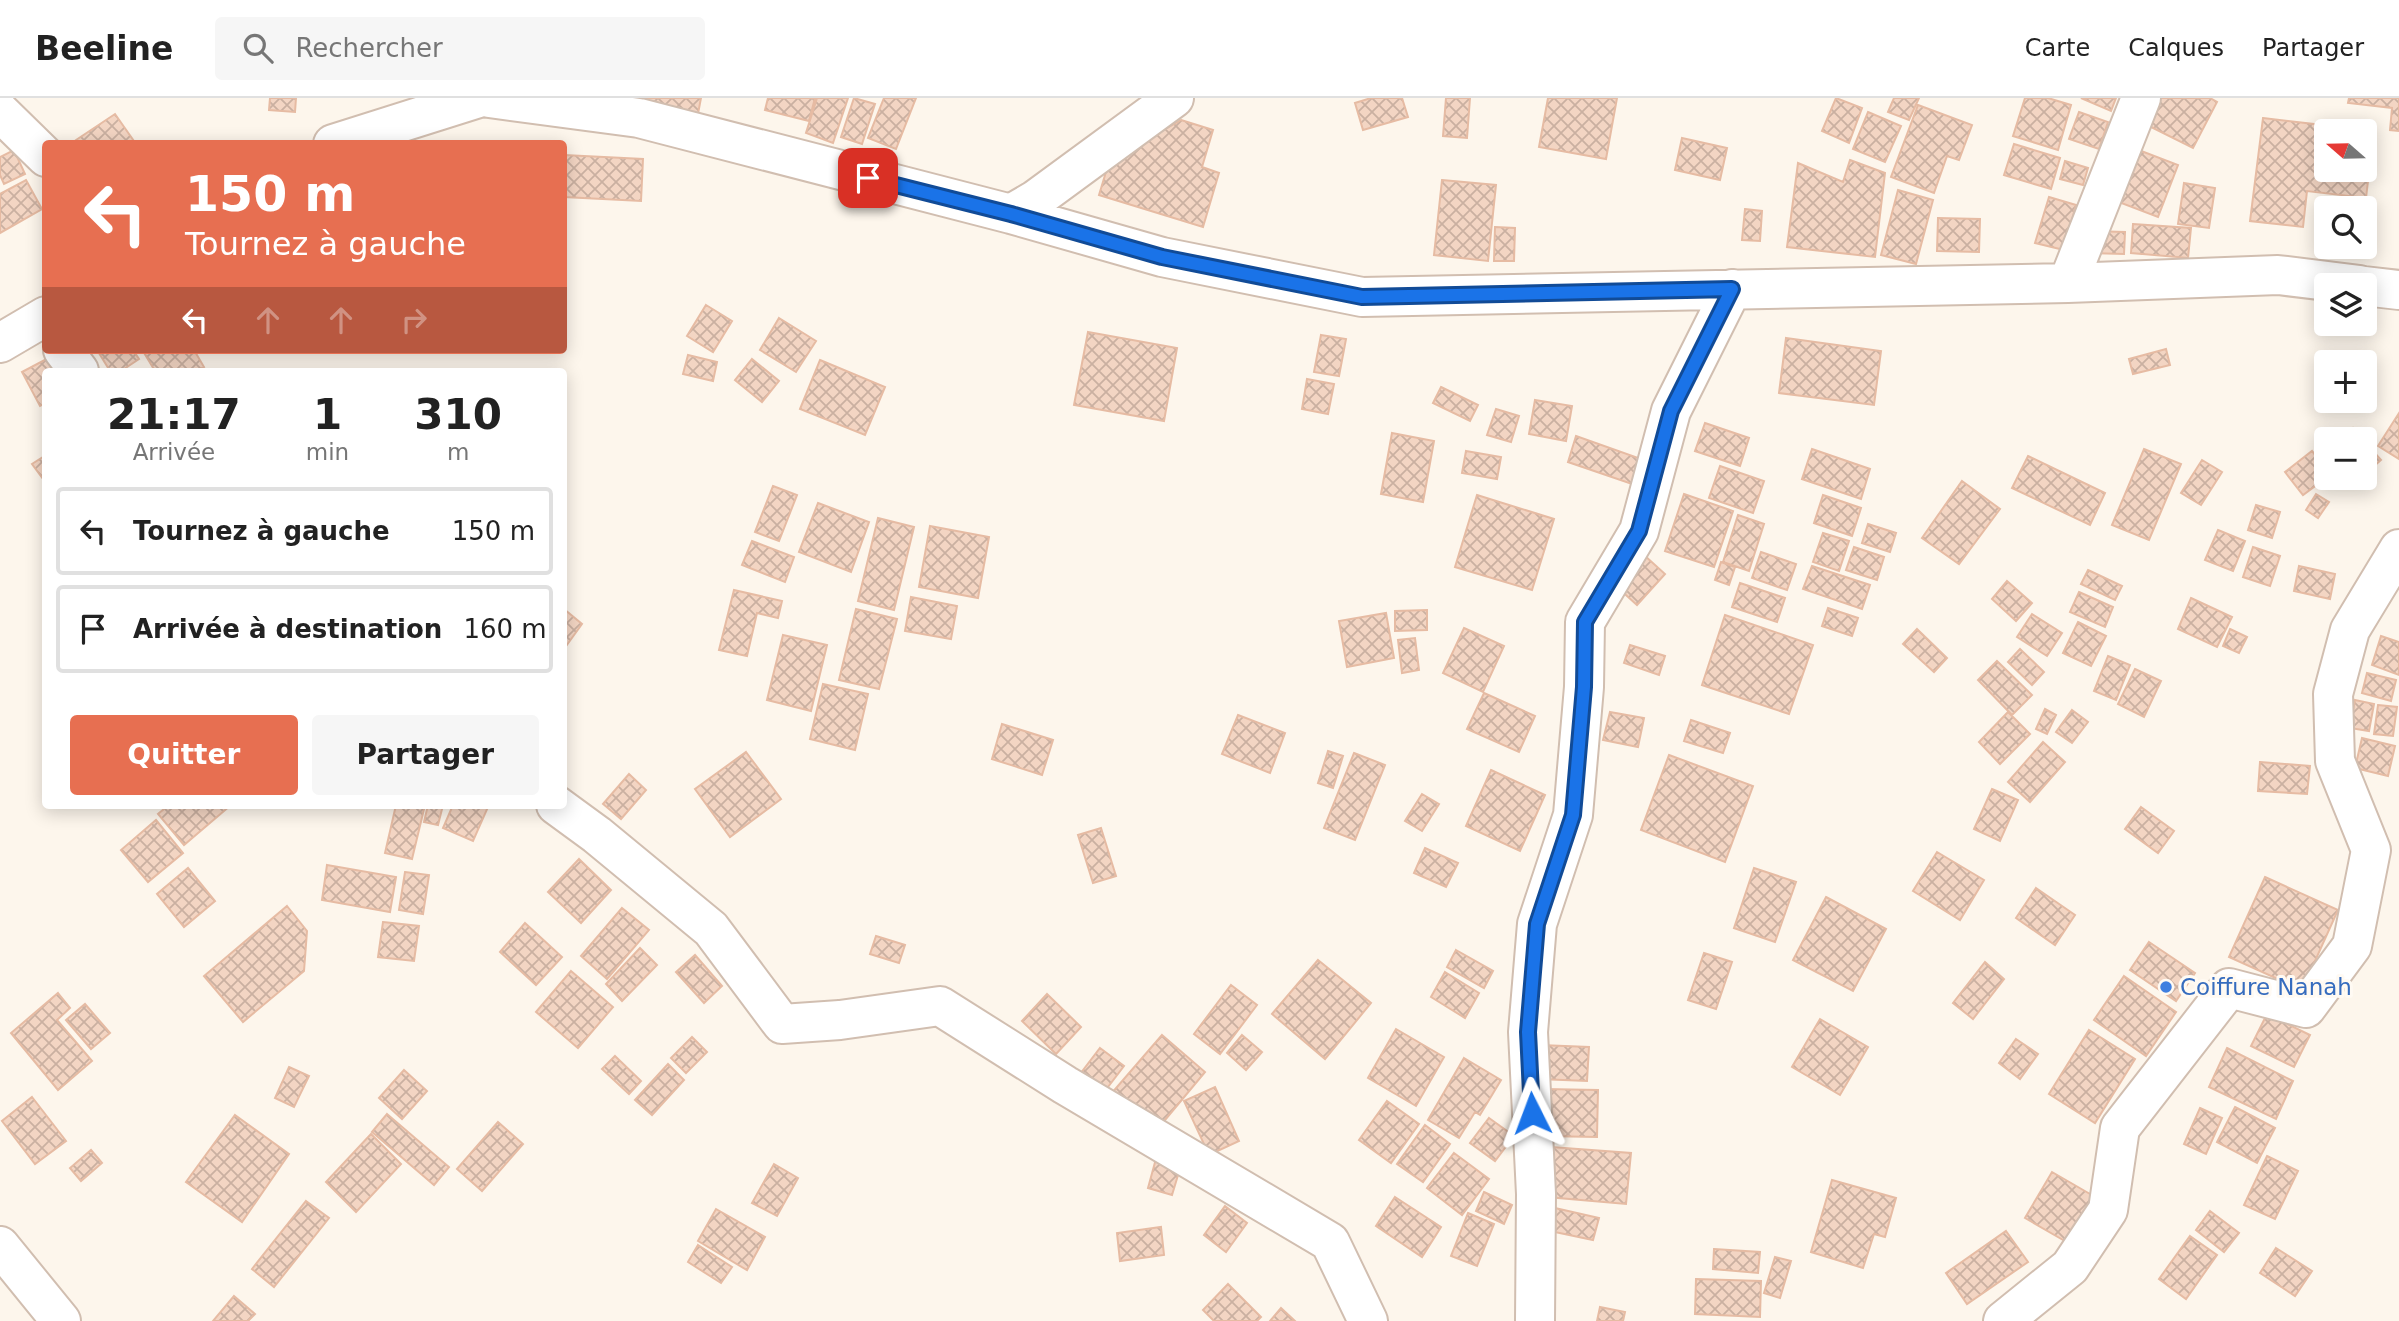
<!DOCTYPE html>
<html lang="fr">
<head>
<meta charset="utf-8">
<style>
  body { margin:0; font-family:"DejaVu Sans",sans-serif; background:#f6f6f6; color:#222; height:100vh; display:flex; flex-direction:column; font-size:26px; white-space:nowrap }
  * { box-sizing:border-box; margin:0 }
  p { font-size:23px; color:#767676 }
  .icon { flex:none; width:38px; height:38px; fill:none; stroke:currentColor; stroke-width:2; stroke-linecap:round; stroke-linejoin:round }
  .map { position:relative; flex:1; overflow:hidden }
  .sheet { position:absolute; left:42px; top:270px; width:525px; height:441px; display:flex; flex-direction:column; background:#fff; border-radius:7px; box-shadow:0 4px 18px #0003 }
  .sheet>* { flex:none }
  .banner { position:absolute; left:42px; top:42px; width:525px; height:214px; border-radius:7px; box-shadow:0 4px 18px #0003; background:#e76f51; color:#fff; overflow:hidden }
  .needle { width:46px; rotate:290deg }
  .tools { position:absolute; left:2314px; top:21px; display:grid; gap:14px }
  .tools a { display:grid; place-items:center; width:63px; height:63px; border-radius:7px; background:#fff; box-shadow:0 4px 18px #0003; font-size:35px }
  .pin { position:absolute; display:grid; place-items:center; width:60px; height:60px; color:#fff; margin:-30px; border-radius:14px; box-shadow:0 4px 10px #0006 }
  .me { position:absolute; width:77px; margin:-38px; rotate:357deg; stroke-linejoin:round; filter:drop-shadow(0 0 5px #0008) }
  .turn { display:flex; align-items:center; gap:24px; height:147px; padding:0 28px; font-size:32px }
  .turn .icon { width:91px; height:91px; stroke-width:2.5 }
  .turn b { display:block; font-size:49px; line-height:60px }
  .lanes { display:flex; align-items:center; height:66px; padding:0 28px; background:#0003; justify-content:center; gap:35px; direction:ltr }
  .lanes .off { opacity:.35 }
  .eta { display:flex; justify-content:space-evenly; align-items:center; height:119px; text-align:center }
  .eta b { font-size:42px; font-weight:700; line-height:49px }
  .button { display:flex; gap:14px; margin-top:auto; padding:14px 28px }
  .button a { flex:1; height:80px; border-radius:7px; background:#e76f51; color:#fff; font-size:28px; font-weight:700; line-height:80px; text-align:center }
  .button a+a { background:#f6f6f6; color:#222 }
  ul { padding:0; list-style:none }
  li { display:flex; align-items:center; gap:21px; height:88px; margin:0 14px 10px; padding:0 14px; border:4px solid #e0e0e0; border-radius:7px }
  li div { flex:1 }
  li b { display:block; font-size:26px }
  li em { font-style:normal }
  header { display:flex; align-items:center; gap:42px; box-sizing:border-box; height:98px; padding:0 35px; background:#fff; border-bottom:2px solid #e0e0e0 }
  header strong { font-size:33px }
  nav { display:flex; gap:38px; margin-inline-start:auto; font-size:24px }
  .search { width:490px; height:63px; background:#f6f6f6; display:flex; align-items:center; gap:18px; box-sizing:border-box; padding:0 24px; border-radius:7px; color:#767676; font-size:26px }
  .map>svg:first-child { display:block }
</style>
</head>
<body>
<header>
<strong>Beeline</strong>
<div class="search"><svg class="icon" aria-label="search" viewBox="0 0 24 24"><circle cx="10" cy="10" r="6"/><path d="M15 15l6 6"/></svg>Rechercher</div>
<nav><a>Carte</a><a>Calques</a><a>Partager</a></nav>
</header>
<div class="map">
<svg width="2399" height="1223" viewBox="0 0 2399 1223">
  <defs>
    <pattern id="building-cross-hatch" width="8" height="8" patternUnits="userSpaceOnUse" patternTransform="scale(1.75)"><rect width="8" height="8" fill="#f3d5c3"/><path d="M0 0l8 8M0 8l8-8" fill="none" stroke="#cab0a1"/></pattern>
  </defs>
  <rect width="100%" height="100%" fill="#fdf6ec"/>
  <path fill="url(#building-cross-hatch)" stroke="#e6bba3" stroke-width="2" fill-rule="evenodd" d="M270 0H296L295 14 269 12Z
    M622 0H701L697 21Z
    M768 0H815L809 23 765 12Z
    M817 0H848L833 45 806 35Z
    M854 0 875 6 862 46 841 39Z
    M884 0H916L896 51 868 40Z
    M1371 0H1402L1408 19 1363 32 1355 5Z
    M1446 0H1470L1467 40 1443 38Z
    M1548 0H1617L1606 61 1539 49Z
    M1836 0 1862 10 1849 45 1822 33Z
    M1894 0H1919L1909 22 1888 14Z
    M2025 0H2048L2071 7 2058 52 2013 38Z
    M2081 0H2116L2111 13Z
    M2153 0H2210L2217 4 2193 50 2141 24Z
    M2349 0H2399V33L2390 32 2392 10 2348 5Z
    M1918 7 1972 27 1959 62 1947 58 1934 95 1891 79Z
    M1868 14 1901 28 1885 64 1853 51Z
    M2079 14 2108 24 2099 51 2069 41Z
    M115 16 136 46H78L76 42Z
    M2263 20 2374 33 2366 100 2307 93 2303 129 2250 123ZM2326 33H2364V72H2326Z
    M1181 22 1213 32 1202 69 1219 75 1203 129 1099 97 1109 64Z
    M1682 40 1727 50 1720 82 1675 72Z
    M2014 46 2060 60 2051 91 2004 77Z
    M2136 51 2178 67 2158 119 2116 103Z
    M14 52 25 76 4 86 0 77V59Z
    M564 57 643 61 641 103 564 99Z
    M1850 62 1885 75 1875 159 1787 149 1798 65 1843 84Z
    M2065 63 2088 70 2083 87 2060 81Z
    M26 82 42 111 0 135V96Z
    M1442 82 1496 87 1488 163 1434 157Z
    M2184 85 2215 90 2209 130 2178 126Z
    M1898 92 1933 102 1916 166 1881 157Z
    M2049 99 2076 107 2064 152 2035 145Z
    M1745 111 1762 113 1760 143 1742 142Z
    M1938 120 1980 121 1979 154 1937 153Z
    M2133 126 2191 130 2188 160 2131 155Z
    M1495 129 1515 130 1514 163H1494Z
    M2090 133 2125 134 2124 156 2089 155Z
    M706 207 732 223 713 254 687 238Z
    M779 220 816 243 796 274 760 252Z
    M1088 234 1177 250 1164 323 1074 307Z
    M1321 237 1346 241 1339 278 1314 274Z
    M1786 240 1881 253 1874 307 1779 295Z
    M2166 251 2170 267 2133 276 2129 261Z
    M104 252H133L139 261 121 273H110L99 255Z
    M146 252H194L204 269 196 273H155L143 253Z
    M688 257 717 264 713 283 683 276Z
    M52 258 61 273H46V305L40 308 22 274Z
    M752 261 779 283 762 304 735 282Z
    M820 262 885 289 865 337 800 311Z
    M1307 281 1334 286 1328 316 1302 311Z
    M1441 289 1478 307 1470 323 1433 305Z
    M1535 302 1572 308 1566 343 1529 336Z
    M1496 311 1519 318 1511 344 1487 337Z
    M2399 315V361L2378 348Z
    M1705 325 1749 340 1740 368 1695 353Z
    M2353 330 2363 341H2342Z
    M1392 335 1434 343 1423 404 1381 396Z
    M1576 338 1644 362 1635 387 1568 364Z
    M2364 343 2381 362 2364 377Z
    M1812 351 1870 371 1861 401 1802 381Z
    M2144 351 2181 366 2149 442 2112 427Z
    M1466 353 1501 359 1497 381 1462 375Z
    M2312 353 2326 370V380L2303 397 2285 374Z
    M46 357V385L32 366Z
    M2028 358 2105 395 2090 427 2012 390Z
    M2202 362 2222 374 2201 407 2181 395Z
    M1720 368 1764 383 1753 415 1709 400Z
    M1962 383 2000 411 1959 466 1922 440Z
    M773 388 797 397 779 443 755 434Z
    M1684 396 1733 413 1714 469 1665 453Z
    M2316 396 2329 404 2318 420 2306 412Z
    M1477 397 1554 421 1532 492 1455 469Z
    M1823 397 1861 410 1852 438 1814 425Z
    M818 405 869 424 851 474 799 454Z
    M2256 407 2280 414 2272 440 2248 432Z
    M1738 417 1764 426 1749 473 1723 464Z
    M878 420 914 429 894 512 858 503Z
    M1868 426 1896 435 1890 454 1862 445Z
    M930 428 989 439 978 500 919 489Z
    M2218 432 2245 443 2233 473 2205 462Z
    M1823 435 1849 443 1839 473 1813 464Z
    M752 443 794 459 785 484 742 467Z
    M1854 449 1884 459 1877 482 1846 472Z
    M2253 449 2280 458 2270 488 2243 479Z
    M1761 454 1796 466 1787 492 1752 480Z
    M1644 457 1665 476 1637 507 1617 489Z
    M1721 464 1735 469 1729 487 1715 482Z
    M1812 468 1870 487 1862 511 1803 491Z
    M2299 468 2335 476 2330 501 2294 493Z
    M2088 472 2122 488 2115 502 2081 486Z
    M2007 483 2032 505 2016 523 1992 501Z
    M1740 485 1785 500 1777 524 1732 509Z
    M734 492 782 503 778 520 757 515 747 558 719 552Z
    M2079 494 2113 509 2105 529 2070 514Z
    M911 499 957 508 951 541 905 533Z
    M2191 500 2232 519 2217 549 2178 531Z
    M1828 510 1858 520 1852 538 1822 528Z
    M564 511 582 526 564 551Z
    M856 511 897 521 879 591 839 582Z
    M1427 512V532L1395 533V513Z
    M1386 515 1394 560 1347 569 1339 523Z
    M2032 516 2062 535 2047 558 2017 539Z
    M1725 517 1813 547 1789 616 1702 587Z
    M2078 524 2106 538 2091 568 2063 555Z
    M1464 530 1504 548 1483 594 1443 575Z
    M1917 531 1947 560 1934 574 1903 546Z
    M2230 531 2247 539 2239 555 2223 548Z
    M783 537 827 547 811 613 767 602Z
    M2381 538 2399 544V577L2372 567Z
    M1415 540 1419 572 1402 575 1398 542Z
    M1630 547 1665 558 1659 577 1624 565Z
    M2020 551 2044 574 2032 587 2008 564Z
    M2108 558 2130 567 2116 602 2094 593Z
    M1997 563 2032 597 2012 617 1978 582Z
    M2135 571 2161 583 2144 619 2118 606Z
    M2367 575 2396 582 2391 603 2362 595Z
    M823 586 868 596 855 652 810 641Z
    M1484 595 1535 618 1519 654 1467 631Z
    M2355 602 2374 606 2369 633 2350 630Z
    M2378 607 2397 609 2393 638 2374 636Z
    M2045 611 2056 617 2047 636 2036 631Z
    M2072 612 2088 624 2072 645 2056 634Z
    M1610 614 1644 620 1638 649 1603 642Z
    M2008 614 2030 636 2000 666 1979 644Z
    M1238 617 1285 635 1270 675 1222 656Z
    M1691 622 1730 635 1723 655 1684 643Z
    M1002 626 1053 642 1042 677 992 661Z
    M2362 640 2395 648 2388 678 2355 670Z
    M2043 644 2065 664 2030 704 2008 684Z
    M1328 653 1343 658 1333 690 1318 685Z
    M746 654 781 701 730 739 695 691Z
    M1354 655 1385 667 1355 742 1324 730Z
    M1669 657 1753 688 1725 764 1641 732Z
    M2260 664 2310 668 2307 696 2258 693Z
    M1491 672 1545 697 1520 753 1466 728Z
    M629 676 646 692 621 721 603 706Z
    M1992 691 2018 702 2000 743 1974 731Z
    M1422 696 1439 706 1422 733 1405 723Z
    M169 707H231L184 747 158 716Z
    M396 707H425L412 761 385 755Z
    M428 707H443L438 727 424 724Z
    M453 707 488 709 473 743 443 730Z
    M2141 709 2174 733 2158 755 2125 731Z
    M156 722 183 755 148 784 121 752Z
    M1101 730 1116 778 1093 785 1078 737Z
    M1425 750 1458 765 1446 789 1414 775Z
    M1937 754 1984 782 1960 822 1913 793Z
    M579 761 611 792 581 825 548 794Z
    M327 767 396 779 390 814 322 802Z
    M188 770 215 803 184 829 157 796Z
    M1754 770 1796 784 1775 844 1734 830Z
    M405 774 429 777 423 816 399 812Z
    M2265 779 2338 812 2302 892 2229 859Z
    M2036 790 2075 817 2055 847 2016 820Z
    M1826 799 1886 831 1853 893 1793 862Z
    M287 808 307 833 304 873 243 924 204 878Z
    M622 810 649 832 607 881 581 858Z
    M383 824 419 828 414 863 378 859Z
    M525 825 562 859 536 887 500 854Z
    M876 838 905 847 899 865 870 856Z
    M2149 844 2195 875 2176 903 2130 872Z
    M640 850 657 867 622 903 606 886Z
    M1456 852 1493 873 1484 890 1447 869Z
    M1704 855 1732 864 1716 911 1688 902Z
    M695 857 722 888 704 905 676 874Z
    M1318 862 1371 905 1325 961 1272 916Z
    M1985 864 2004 881 1973 921 1953 905Z
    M571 873 613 909 578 950 536 914Z
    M1445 874 1479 895 1465 920 1431 899Z
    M2124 878 2176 914 2146 958 2094 922Z
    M1231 887 1257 907 1220 956 1194 936Z
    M58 895 70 910 57 922 92 963 58 992 11 935Z
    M1047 896 1081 929 1056 956 1022 923Z
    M85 906 110 935 91 951 66 922Z
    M2267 916 2310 937 2294 969 2251 948Z
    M1820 921 1868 949 1840 997 1792 969Z
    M1396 931 1444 959 1416 1008 1368 980Z
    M2089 932 2135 961 2095 1025 2049 996Z
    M1162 937 1205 974 1155 1034 1111 996Z
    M1242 937 1262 954 1246 972 1227 955Z
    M692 939 707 954 686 975 671 960Z
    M2016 941 2038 956 2020 981 1999 965Z
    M1540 947 1589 949 1587 983 1539 981Z
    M1100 950 1124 968 1101 998 1077 980Z
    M2227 950 2293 983 2276 1021 2209 989Z
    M615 958 641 983 629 996 602 971Z
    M1464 960 1501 982 1480 1017 1475 1014 1459 1040 1428 1022Z
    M668 966 684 982 652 1017 635 1002Z
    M289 969 309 978 294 1009 275 1000Z
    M404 972 427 993 402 1021 379 1000Z
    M1215 989 1239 1043 1209 1057 1184 1003Z
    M1544 991 1598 992 1597 1039 1543 1038Z
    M32 999 66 1043 35 1066 2 1023Z
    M1387 1003 1419 1026 1391 1065 1359 1042Z
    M2235 1009 2275 1030 2257 1065 2217 1044Z
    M2200 1010 2222 1020 2206 1056 2184 1046Z
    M387 1016 449 1069 434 1087 372 1034Z
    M235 1017 289 1056 242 1124 186 1084Z
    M1489 1020 1514 1038 1495 1063 1470 1045Z
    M498 1024 523 1046 482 1093 457 1071Z
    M1425 1027 1450 1046 1423 1084 1397 1066Z
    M371 1036 401 1066 356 1114 326 1084Z
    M1551 1049 1631 1055 1626 1106 1547 1099Z
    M91 1052 102 1065 81 1083 70 1070Z
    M1454 1055 1489 1081 1462 1117 1427 1090Z
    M1157 1057 1182 1064 1172 1097 1148 1090Z
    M2267 1058 2298 1073 2275 1121 2244 1107Z
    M774 1066 798 1080 777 1118 752 1105Z
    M2052 1074 2097 1100 2070 1146 2025 1120Z
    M1832 1082 1896 1100 1885 1139 1874 1136 1863 1170 1811 1154Z
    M1484 1094 1512 1107 1504 1126 1476 1113Z
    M1395 1099 1441 1129 1422 1159 1376 1128Z
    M306 1103 329 1120 274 1189 252 1171Z
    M1225 1108 1247 1125 1226 1154 1204 1137Z
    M1555 1110 1599 1120 1593 1142 1550 1133Z
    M716 1111 765 1139 747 1172 698 1143Z
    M2210 1113 2239 1135 2224 1154 2196 1132Z
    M1468 1115 1494 1126 1477 1168 1451 1158Z
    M1161 1129 1164 1157 1120 1163 1117 1135Z
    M2006 1133 2028 1164 1967 1206 1946 1175Z
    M2190 1138 2217 1157 2186 1201 2159 1181Z
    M698 1147 732 1169 721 1185 688 1164Z
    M2276 1150 2312 1173 2295 1198 2260 1175Z
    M1714 1151 1760 1154 1758 1175 1713 1171Z
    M1775 1159 1791 1163 1780 1200 1764 1195Z
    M1696 1181 1761 1183 1760 1219 1695 1216Z
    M1228 1186 1261 1219 1257 1223H1214L1203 1212Z
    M234 1198 255 1216 248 1223H213Z
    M1600 1209 1625 1214 1623 1223H1597Z
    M1281 1210 1295 1223H1270Z"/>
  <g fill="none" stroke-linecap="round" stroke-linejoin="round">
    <g stroke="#d1beb0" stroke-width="42">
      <path id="minor" d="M489 0 639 20 1011 116 1162 159 1362 199 2068 185 2278 177 2360 187
        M0 14 46 59
        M333 46 479 0
        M1011 116 1035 102 1174 0
        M2068 185 2141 0
        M2364 188 2399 192
        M0 245 46 218
        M63 252 79 273
        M556 707 597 737 711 831 782 926 840 922 940 908 1065 987 1330 1144 1368 1223
        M0 1148 61 1223
        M1535 1223 1536 1096 1528 934 1537 826 1573 717 1584 589 1585 524 1639 433 1671 313 1732 191
        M2003 1223 2070 1169 2108 1112 2120 1030 2229 890 2306 910 2352 848 2371 752 2335 663 2333 596 2350 532 2399 451"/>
    </g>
    <use href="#minor" stroke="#fff" stroke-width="38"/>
  </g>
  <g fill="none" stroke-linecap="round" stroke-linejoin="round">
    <g stroke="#114b97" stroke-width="18">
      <path id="route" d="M868 80 1011 116 1162 159 1362 199 1732 191 1671 313 1639 433 1585 524 1584 589 1573 717 1537 826 1528 934 1532 1015"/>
    </g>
    <use href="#route" stroke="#1a73e8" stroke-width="12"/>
  </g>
  <circle fill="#3f7fe0" stroke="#fffaf3" stroke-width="2.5" cx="2166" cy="889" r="7"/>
  <g text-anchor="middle" stroke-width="6" stroke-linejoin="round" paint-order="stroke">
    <g font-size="23" fill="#366cbe" stroke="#fffaf3" text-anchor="start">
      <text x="2180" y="897">Coiffure Nanah</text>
    </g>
  </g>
</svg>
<div class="tools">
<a><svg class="needle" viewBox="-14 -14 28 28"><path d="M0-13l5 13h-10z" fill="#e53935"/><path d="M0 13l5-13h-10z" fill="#767676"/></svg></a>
<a><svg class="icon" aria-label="search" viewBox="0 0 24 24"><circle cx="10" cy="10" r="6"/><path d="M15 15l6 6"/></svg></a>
<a><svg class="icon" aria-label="layers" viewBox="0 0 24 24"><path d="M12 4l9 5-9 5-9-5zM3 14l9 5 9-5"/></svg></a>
<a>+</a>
<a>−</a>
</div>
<div class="pin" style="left:868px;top:80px;background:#d93025"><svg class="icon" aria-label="arrive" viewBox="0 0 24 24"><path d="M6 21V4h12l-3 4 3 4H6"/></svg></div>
<svg class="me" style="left:1532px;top:1015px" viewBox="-20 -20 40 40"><path d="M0-17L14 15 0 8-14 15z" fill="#1a73e8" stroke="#fff" stroke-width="4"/></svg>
<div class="banner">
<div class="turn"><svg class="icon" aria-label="left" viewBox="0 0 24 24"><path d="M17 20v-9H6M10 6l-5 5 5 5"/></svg><div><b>150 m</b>Tournez à gauche</div></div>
<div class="lanes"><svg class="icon" aria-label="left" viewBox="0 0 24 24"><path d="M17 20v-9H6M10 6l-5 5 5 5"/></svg><svg class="icon off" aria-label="ahead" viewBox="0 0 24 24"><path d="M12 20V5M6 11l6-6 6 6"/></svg><svg class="icon off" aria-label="ahead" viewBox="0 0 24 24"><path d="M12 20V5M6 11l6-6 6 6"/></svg><svg class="icon off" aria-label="right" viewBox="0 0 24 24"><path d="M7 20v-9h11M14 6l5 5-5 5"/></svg></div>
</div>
<section class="sheet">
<div class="eta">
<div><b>21:17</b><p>Arrivée</p></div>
<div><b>1</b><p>min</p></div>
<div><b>310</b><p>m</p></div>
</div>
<ul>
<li><svg class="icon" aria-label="left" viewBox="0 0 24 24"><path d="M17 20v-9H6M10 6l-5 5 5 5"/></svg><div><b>Tournez à gauche</b></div><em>150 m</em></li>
<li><svg class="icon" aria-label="arrive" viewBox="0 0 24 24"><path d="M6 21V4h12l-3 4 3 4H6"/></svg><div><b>Arrivée à destination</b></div><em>160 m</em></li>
</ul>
<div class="button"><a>Quitter</a><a>Partager</a></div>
</section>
</div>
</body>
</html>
